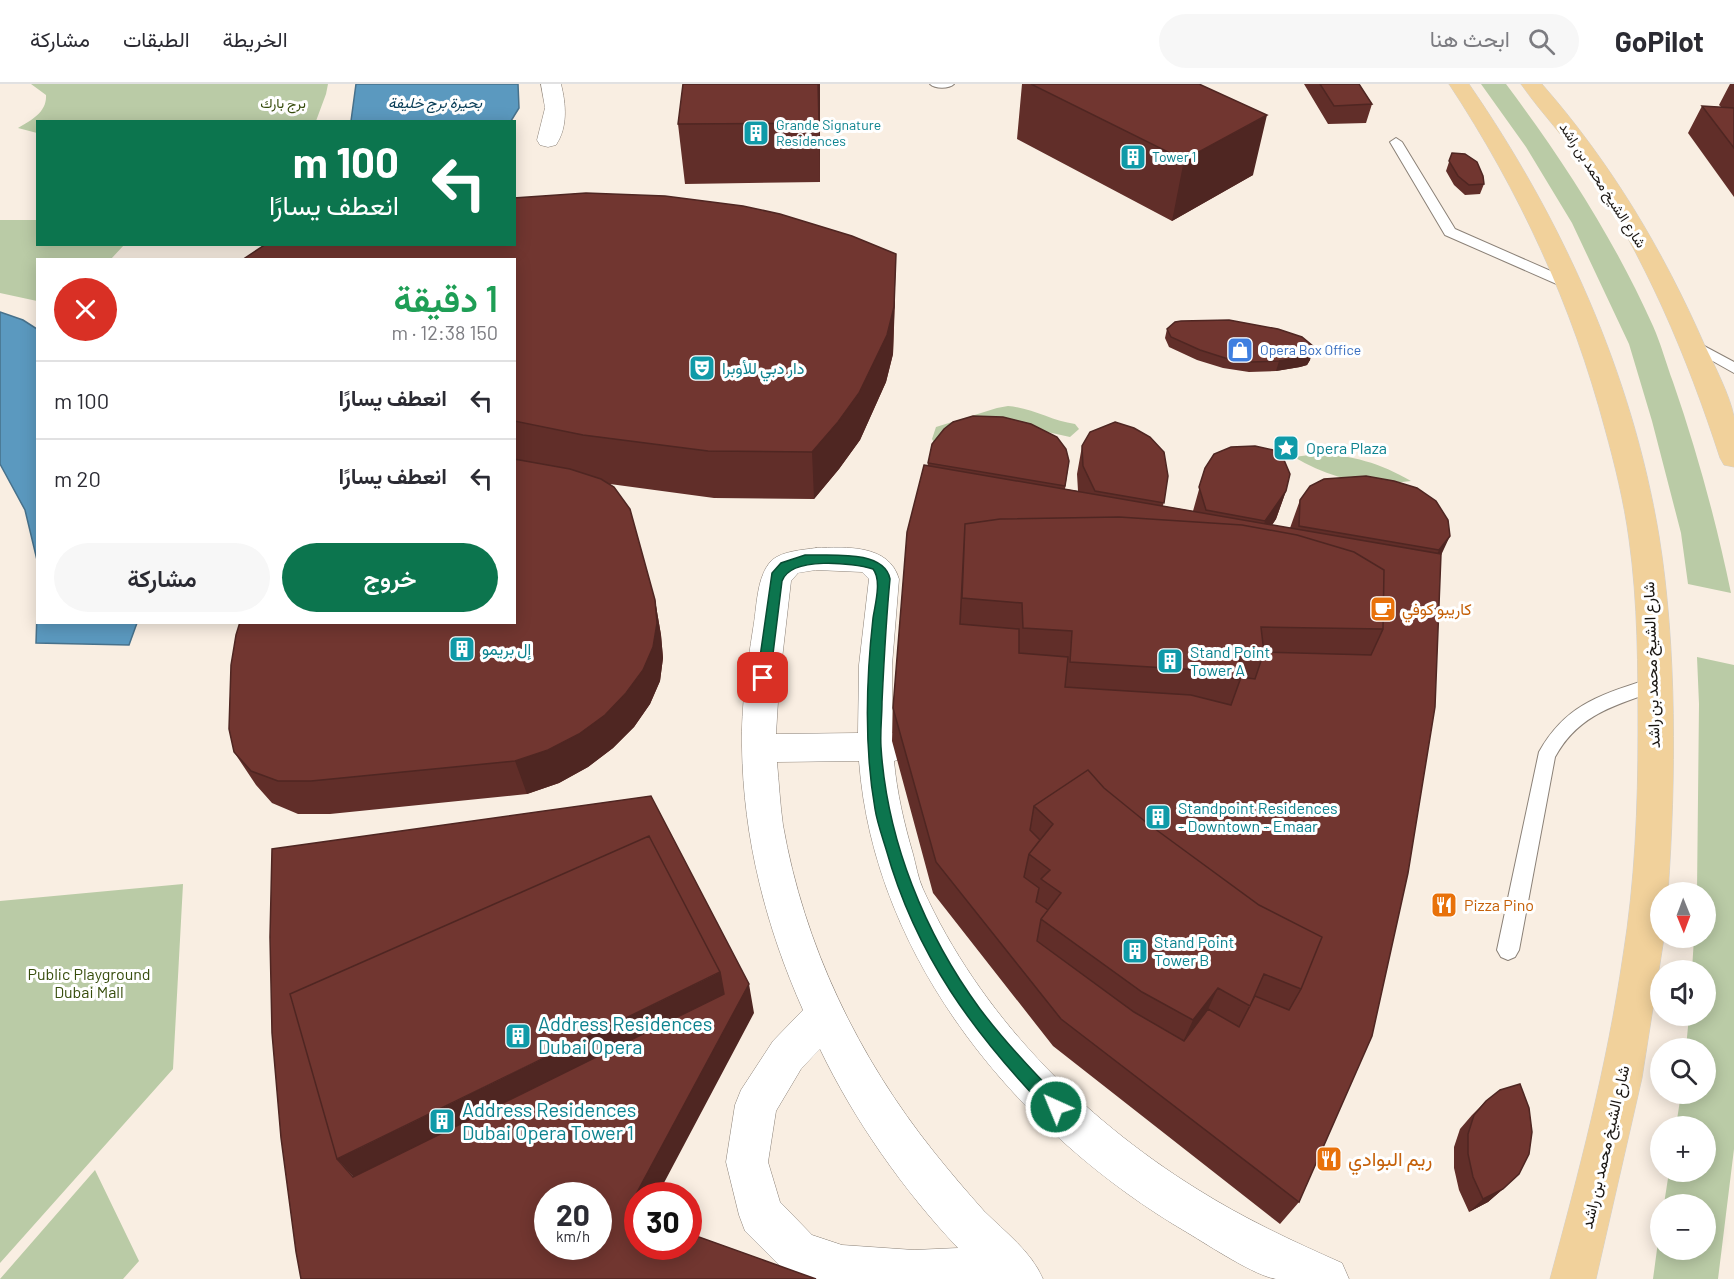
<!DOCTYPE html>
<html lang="ar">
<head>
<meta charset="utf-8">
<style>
  body { margin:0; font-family:Barlow,Vazirmatn,sans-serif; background:#f7f7f7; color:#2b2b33; direction:rtl; height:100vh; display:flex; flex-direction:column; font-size:22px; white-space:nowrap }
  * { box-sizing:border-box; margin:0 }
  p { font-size:20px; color:#7c7c81 }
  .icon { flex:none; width:33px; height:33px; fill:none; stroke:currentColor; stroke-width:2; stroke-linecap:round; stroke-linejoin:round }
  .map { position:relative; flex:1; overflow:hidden; direction:ltr }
  .details { position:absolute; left:36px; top:174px; width:480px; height:366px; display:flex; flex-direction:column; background:#fff; border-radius:0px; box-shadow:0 3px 15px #0003; direction:rtl }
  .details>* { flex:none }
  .guide { position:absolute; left:36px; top:36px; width:480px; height:126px; border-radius:0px; box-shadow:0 3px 15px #0003; direction:rtl; background:#0c754e; color:#fff; overflow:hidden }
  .needle { width:39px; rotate:179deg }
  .fabs { position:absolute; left:1650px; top:798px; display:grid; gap:12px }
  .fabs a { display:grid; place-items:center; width:66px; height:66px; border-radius:50%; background:#fff; box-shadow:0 3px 15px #0003; font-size:30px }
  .speed { position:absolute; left:534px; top:1098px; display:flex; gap:12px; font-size:30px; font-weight:700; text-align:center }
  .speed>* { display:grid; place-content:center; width:78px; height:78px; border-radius:50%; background:#fff; box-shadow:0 3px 15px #0003; line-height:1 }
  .speed small { font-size:15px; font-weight:400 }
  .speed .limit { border:9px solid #d22; background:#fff; color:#111 }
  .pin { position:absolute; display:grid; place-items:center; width:51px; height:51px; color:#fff; margin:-26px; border-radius:12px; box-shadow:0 3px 9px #0006 }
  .me { position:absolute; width:66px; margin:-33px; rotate:316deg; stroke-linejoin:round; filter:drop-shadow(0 0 4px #0008) }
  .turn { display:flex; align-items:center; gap:21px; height:126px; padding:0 18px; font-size:27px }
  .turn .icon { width:78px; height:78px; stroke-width:2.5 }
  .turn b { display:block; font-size:42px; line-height:51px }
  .round { display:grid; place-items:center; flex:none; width:63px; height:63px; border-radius:32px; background:#f7f7f7 }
  .overview { display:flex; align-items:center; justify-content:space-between; height:102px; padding:0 18px }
  h1 { font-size:36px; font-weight:600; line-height:45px; color:#1e9e55 }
  .cta { display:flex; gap:12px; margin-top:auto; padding:12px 18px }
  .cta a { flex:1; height:69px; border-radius:36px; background:#0c754e; color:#fff; font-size:24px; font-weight:600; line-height:69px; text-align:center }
  .cta a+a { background:#f7f7f7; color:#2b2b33 }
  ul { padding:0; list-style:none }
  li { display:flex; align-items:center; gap:18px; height:78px; padding:0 18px; border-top:2px solid #e1e1e2 }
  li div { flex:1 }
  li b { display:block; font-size:22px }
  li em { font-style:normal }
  header { display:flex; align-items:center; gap:36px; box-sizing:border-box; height:84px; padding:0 30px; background:#fff; border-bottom:2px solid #e1e1e2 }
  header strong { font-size:28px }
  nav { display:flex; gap:33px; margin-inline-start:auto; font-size:21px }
  .search { width:420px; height:54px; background:#f7f7f7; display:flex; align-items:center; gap:15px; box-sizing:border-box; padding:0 21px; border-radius:33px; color:#7c7c81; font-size:22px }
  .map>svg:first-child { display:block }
</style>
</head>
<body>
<header>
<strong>GoPilot</strong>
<div class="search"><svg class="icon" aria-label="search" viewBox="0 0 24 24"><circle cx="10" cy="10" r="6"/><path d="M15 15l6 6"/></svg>ابحث هنا</div>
<nav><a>الخريطة</a><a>الطبقات</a><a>مشاركة</a></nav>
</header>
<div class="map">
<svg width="1734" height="1195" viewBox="0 0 1734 1195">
  <rect width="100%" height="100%" fill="#f9eee2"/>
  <path fill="#bacba6" d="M31 0H328L326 10 316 37 38 38 37 49 18 44C32 36 47 28 46 11Z
    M1481 0H1506C1563 76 1614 155 1653 242 1661 260 1666 279 1673 298 1697 367 1716 437 1731 509L1688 500 1681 449 1652 337 1629 260 1572 139 1526 63Z
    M0 136H37L38 160 124 161 111 175 38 176 37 217 0 209Z
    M1008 322C1032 324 1052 337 1075 340L1079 345 1070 353 1043 347 940 369 932 355 936 343 997 324Z
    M1317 370C1352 371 1380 379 1411 397 1369 403 1330 395 1294 373Z
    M1697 573 1734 581V1065L1718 1195H1653L1660 1143V1166H1706V1120H1664L1669 1088H1706V1042H1676L1681 1010H1706V964H1686L1689 932H1706V886H1692L1694 854H1706V808H1697L1699 620Z
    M183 800 173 985 0 1179V817Z
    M95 1086 139 1177 123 1195H0Z"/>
  <path fill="#5b99bf" stroke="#47718b" stroke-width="1.5" d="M356 0H518L519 24 511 37H351Z
    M0 228 23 236 37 245V476L25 426 0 380Z
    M37 528 38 538 137 539 129 561 36 559Z"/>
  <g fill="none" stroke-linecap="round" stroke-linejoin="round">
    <g stroke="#8b8177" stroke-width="2">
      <path id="service" d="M930 0H954C949 5 935 5 930 0Z
        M1396 54 1402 58 1455 145 1578 199 1580 202 1578 205H1568L1445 151 1390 58Z
        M1691 255 1734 278V289L1686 262 1684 259 1686 256Z
        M1655 593 1661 595 1664 600 1661 605C1617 621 1579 629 1555 673L1519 866 1515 873 1508 876 1501 873 1497 866 1539 668C1567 618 1604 610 1655 593Z"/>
    </g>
    <g stroke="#8b8177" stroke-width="1">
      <path id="minor" d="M541 0H561C566 20 568 43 556 61L548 63 540 61 537 56 545 24Z
        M816 464C846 463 889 460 899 495L892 581V649L908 653 913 663 908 673 894 677C897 709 904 739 913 770 916 781 918 794 923 805 979 929 1081 1033 1197 1105 1243 1134 1292 1157 1342 1179L1349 1195C1325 1195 1299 1195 1276 1195 1255 1192 1208 1161 1188 1149 1020 1051 874 877 859 677L777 678C779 699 780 720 783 741 804 861 858 973 934 1068 950 1088 967 1108 984 1127 1005 1148 1031 1167 1043 1195H810L782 1184 745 1147 739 1131 726 1078 735 1021 741 1006 773 957 803 926C766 843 743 754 742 662 741 623 747 584 753 545 757 524 756 492 772 476 783 467 802 466 816 464ZM816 486 862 488 869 495 859 581 858 649 776 650 779 601 791 497 798 489ZM820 965C854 1036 904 1107 958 1164L914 1166 842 1161 812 1151 780 1118 768 1078 776 1027 801 985Z"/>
    </g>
    <g stroke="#d1d0cf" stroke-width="1">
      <path id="primary" d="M1449 0H1469C1562 135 1632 289 1659 452 1677 563 1676 696 1668 808H1660V854H1664L1642 994 1596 1195H1550C1579 1088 1607 982 1623 872 1635 798 1638 723 1638 648 1638 584 1638 519 1629 455 1624 418 1615 381 1605 345 1572 221 1520 108 1449 0Z
        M1521 0H1542C1611 79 1663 166 1705 262 1714 280 1731 314 1734 333 1734 349 1734 367 1734 383L1724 381 1720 374C1687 272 1645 173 1585 83 1566 54 1541 29 1521 0Z"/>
    </g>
    <use href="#service" fill="#fff" fill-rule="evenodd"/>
    <use href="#minor" fill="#fff" fill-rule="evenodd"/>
    <use href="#primary" fill="#f1d19b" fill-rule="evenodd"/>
  </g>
  <path fill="#612e29" d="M820 0V98L685 100 678 40Z
    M1022 0H1199L1253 91 1172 137 1017 55Z
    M1304 0H1359L1372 20 1366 39 1328 40Z
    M1730 0H1734V113L1688 49 1702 22 1721 23 1719 21Z
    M1452 69 1484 100 1480 110 1465 111 1454 101 1446 87Z
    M514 176 895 217 893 270 886 298 860 356 839 385 814 415 714 414 610 400 655 516 661 551 663 574 660 597 650 620 634 643 613 664 588 683 559 699 527 710 330 730H298L272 719 256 701 234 668 514 538Z
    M1167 245 1310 276 1307 281 1300 283 1276 287 1249 288 1223 284 1197 276 1169 263 1165 254Z
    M1082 362 1168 392 1163 422 1193 427 1205 384 1286 407 1276 435 1272 441 1290 444 1300 416 1436 417 1441 472 1299 1118 1280 1140 1053 962 933 809 892 657 893 624 928 379 1069 377 1065 405 1078 407 1077 390Z
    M1486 1017 1503 1105 1488 1118 1469 1128 1459 1106 1454 1084V1063L1460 1045 1472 1031Z"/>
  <path fill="#4f2622" d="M818 0H820V98L819 39Z
    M1267 31 1253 91 1172 137 1184 76Z
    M896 170 893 270 886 298 860 356 839 385 814 415 812 368Z
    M1313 266 1310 276 1307 281 1300 283 1276 287 1279 277Z
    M1286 407 1276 435 1256 465 1265 437Z
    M1450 452 1437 480 1426 494 1439 466Z
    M655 516 661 551 663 574 660 597 650 620 634 643 613 664 588 683 559 699 527 710 515 677Z
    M720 888 749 900 754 929 657 1112H638V1149L375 1116 337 1075Z
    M1218 904 1195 953 1171 984 1193 936Z
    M1503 1105 1488 1118 1469 1128 1483 1115Z"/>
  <path fill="#713630" stroke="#4f2622" stroke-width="1.5" fill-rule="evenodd" d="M683 0H818L819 39 678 40Z
    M1031 0H1199L1267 31 1184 76Z
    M1320 0H1359L1372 20 1334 22Z
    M1702 22 1734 24V64Z
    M1452 69 1465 70 1477 78 1483 92 1484 100 1469 101 1458 92 1449 77Z
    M586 109 665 112 743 122 780 130 852 152 896 170 894 223 887 251 859 309 838 338 812 368 708 367 583 351 514 337V176H242L266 160H514V114Z
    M1229 236 1278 245 1302 253 1313 262V266L1310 271 1303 273 1279 277 1252 278 1225 274 1200 266 1171 253 1167 245 1175 238 1181 237Z
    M973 332 1003 333 1031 340 1057 353 1066 365 1069 377 1065 402 928 379 932 360 944 345 953 338Z
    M1115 338 1134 344 1150 353 1164 368 1168 392 1164 419 1095 407 1083 382 1082 362 1090 348Z
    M1255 362 1273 366 1284 376 1290 390 1286 407 1265 437 1206 426 1199 403 1205 384 1214 370 1231 363Z
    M514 375 570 385 601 395 614 403 630 425 655 516 657 539 653 563 643 586 626 609 605 631 579 650 548 666 515 677 311 697H278L251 687 234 668 229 645 231 581 236 551 240 538H514Z
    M924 381 1441 470 1435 623 1408 789 1372 952 1299 1118 1061 935 936 778 893 624 907 448ZM1119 433 1242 441 1297 451 1354 468 1384 486 1383 545 1371 571 1264 568 1255 595 1240 593V596L1231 621 1191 611 1065 603 1068 573 1019 569V545L960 540 965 440 1000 435ZM1088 686 1104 704 1147 739 1259 821 1322 853 1301 905 1289 926 1255 912 1239 943 1208 925 1184 957 1134 928 1037 857 1041 835 1048 826 1036 818 1039 804 1024 793 1029 770 1040 756 1030 746 1034 722Z
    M1366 392 1394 397 1417 404 1436 417 1448 436 1450 452 1439 466 1299 442 1300 416 1310 402 1324 395Z
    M1119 433 1242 441 1297 451 1354 468 1384 486 1383 545 1261 543 1264 569 1239 567 1240 596 1199 586 1070 578 1072 547 1023 544 1022 519 962 514 965 440 1000 435Z
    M1088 686 1104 704 1147 739 1259 821 1322 853 1301 905 1264 890 1250 922 1218 904 1193 936 1142 908 1041 835 1061 809 1041 795 1050 786 1029 770 1053 740 1034 722Z
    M651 712 749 900 627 1127 638 1130V1162H688V1149L816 1195H301L296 1168 281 1054 272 949 270 853 272 765ZM649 752 720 888 724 910 353 1093 337 1075 290 910ZM548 1112H598V1162H548Z
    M649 752 720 888 337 1075 290 910Z
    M1520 1000 1529 1024 1532 1048 1529 1070 1519 1090 1503 1105 1483 1115 1473 1093 1468 1070V1050L1474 1031 1486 1017 1500 1006Z"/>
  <path fill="#0c754e" stroke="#084c33" stroke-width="1.5" d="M805 471C829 472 884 465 890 495 886 536 884 576 882 618 882 633 880 648 881 663 887 757 925 850 980 925 1005 958 1033 988 1062 1017L1065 1023 1062 1029 1056 1032 1050 1029C974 950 916 872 886 765 882 752 877 738 875 725 864 662 866 597 873 534 875 521 882 496 873 485 853 479 791 472 782 497L770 594 763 599 757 594 772 489 781 479Z"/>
  <defs>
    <g id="building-square" transform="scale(1.35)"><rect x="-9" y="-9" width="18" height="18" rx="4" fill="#0f9aa8" stroke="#fff"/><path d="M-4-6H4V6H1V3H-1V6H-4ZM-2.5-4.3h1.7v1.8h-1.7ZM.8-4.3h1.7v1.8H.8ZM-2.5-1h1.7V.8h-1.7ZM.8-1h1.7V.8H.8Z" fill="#fff"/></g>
    <g id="shop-square" transform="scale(1.35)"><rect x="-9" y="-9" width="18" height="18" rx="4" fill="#3f7fe0" stroke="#fff"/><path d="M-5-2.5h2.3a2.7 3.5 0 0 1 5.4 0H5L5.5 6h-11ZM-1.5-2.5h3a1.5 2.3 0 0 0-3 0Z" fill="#fff"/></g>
    <g id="theatre-square" transform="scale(1.35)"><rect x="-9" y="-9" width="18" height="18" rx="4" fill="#0f9aa8" stroke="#fff"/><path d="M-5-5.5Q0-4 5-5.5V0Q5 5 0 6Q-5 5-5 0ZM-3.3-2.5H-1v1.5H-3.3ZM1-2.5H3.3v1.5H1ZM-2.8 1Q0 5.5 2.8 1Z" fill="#fff"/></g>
    <g id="sight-square" transform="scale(1.35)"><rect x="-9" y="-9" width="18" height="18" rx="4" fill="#0f9aa8" stroke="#fff"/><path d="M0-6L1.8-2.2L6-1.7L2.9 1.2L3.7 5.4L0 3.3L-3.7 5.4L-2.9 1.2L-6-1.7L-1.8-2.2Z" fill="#fff"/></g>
    <g id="cafe-square" transform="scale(1.35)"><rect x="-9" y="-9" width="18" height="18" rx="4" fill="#e8710a" stroke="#fff"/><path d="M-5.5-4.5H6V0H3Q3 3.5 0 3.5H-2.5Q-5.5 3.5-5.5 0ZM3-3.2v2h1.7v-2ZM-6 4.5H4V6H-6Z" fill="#fff"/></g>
    <g id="restaurant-square" transform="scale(1.35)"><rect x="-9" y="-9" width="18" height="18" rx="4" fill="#e8710a" stroke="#fff"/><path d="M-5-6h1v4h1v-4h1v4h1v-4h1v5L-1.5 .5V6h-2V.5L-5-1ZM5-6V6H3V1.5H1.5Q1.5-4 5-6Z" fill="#fff"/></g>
  </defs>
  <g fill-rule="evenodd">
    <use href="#building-square" x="756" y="49"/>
    <use href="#building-square" x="1133" y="73"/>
    <use href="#shop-square" x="1240" y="266"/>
    <use href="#theatre-square" x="702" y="284"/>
    <use href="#sight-square" x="1286" y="364"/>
    <use href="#cafe-square" x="1383" y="525"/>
    <use href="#building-square" x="462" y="565"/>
    <use href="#building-square" x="1170" y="577"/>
    <use href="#building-square" x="1158" y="733"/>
    <use href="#restaurant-square" x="1444" y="821"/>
    <use href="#building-square" x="1135" y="867"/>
    <use href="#building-square" x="518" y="952"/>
    <use href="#building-square" x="442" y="1037"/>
    <use href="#restaurant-square" x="1329" y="1075"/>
  </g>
  <g text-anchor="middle" stroke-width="6" stroke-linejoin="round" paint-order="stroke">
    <g font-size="14" fill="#374d0c" stroke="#fff">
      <text x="283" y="24">برج بارك</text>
    </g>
    <g font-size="14" fill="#0d838f" stroke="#fff" text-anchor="start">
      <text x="776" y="46">Grande Signature<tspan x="776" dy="16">Residences</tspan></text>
      <text x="1152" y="78">Tower 1</text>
    </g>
    <g font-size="14" fill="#191511" stroke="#fff">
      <text transform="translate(1603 101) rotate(57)" y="5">شارع الشيخ محمد بن راشد</text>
    </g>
    <g font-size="14" fill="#366cbe" stroke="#fff" text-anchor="start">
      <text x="1260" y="271">Opera Box Office</text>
    </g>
    <g font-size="15" font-style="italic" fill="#073c56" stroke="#fff">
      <text x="435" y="24">بحيرة برج خليفة</text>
    </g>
    <g font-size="16" fill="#0d838f" stroke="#fff" text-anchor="start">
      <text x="722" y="290">دار دبي للأوبرا</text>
      <text x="1306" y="370">Opera Plaza</text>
      <text x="482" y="571">إل بريمو</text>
      <text x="1190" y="574">Stand Point<tspan x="1190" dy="18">Tower A</tspan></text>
      <text x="1178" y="730">Standpoint Residences<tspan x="1178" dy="18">- Downtown - Emaar</tspan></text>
      <text x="1154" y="864">Stand Point<tspan x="1154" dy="18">Tower B</tspan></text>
    </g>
    <g font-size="16" fill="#c56008" stroke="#fff" text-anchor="start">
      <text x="1402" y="531">كاريبو كوفي</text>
      <text x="1464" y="827">Pizza Pino</text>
    </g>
    <g font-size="16" fill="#191511" stroke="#fff">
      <text transform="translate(1651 581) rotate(-92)" y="6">شارع الشيخ محمد بن راشد</text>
      <text transform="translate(1605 1063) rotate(-77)" y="6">شارع الشيخ محمد بن راشد</text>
    </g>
    <g font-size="16" fill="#374d0c" stroke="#fff">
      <text x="89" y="896">Public Playground<tspan x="89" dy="18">Dubai Mall</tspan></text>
    </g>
    <g font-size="20" fill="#0d838f" stroke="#fff" text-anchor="start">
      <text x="538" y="947">Address Residences<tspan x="538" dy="23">Dubai Opera</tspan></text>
      <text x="462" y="1033">Address Residences<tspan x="462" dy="23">Dubai Opera Tower 1</tspan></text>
    </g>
    <g font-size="20" fill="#c56008" stroke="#fff" text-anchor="start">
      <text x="1348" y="1082">ريم البوادي</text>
    </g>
  </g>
</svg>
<div class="fabs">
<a><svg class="needle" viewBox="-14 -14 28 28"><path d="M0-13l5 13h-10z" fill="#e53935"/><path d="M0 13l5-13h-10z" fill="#7c7c81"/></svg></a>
<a><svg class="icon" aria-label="sound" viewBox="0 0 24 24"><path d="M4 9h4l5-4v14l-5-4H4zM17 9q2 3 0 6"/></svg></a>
<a><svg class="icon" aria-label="search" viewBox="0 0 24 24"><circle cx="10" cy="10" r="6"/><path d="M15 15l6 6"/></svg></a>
<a>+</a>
<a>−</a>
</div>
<div class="speed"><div>20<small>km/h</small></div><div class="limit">30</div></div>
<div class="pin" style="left:763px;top:594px;background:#d93025"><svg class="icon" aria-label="arrive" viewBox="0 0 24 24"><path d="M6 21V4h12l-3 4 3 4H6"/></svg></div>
<svg class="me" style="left:1056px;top:1023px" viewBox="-20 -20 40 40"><circle r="17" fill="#0c754e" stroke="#fff" stroke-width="3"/><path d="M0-11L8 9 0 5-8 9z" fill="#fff"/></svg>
<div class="guide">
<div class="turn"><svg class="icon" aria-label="left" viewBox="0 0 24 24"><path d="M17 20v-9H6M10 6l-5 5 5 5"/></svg><div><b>100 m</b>انعطف يسارًا</div></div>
</div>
<section class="details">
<div class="overview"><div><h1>1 دقيقة</h1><p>150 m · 12:38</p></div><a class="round" style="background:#d93025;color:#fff"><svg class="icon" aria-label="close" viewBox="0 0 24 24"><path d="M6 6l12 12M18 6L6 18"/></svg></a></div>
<ul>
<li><svg class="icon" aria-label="left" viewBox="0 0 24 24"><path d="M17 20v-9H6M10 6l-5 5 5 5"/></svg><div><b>انعطف يسارًا</b></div><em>100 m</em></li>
<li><svg class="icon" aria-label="left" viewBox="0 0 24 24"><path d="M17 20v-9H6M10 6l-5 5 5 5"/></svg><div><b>انعطف يسارًا</b></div><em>20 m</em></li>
</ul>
<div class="cta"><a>خروج</a><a>مشاركة</a></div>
</section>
</div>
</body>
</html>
